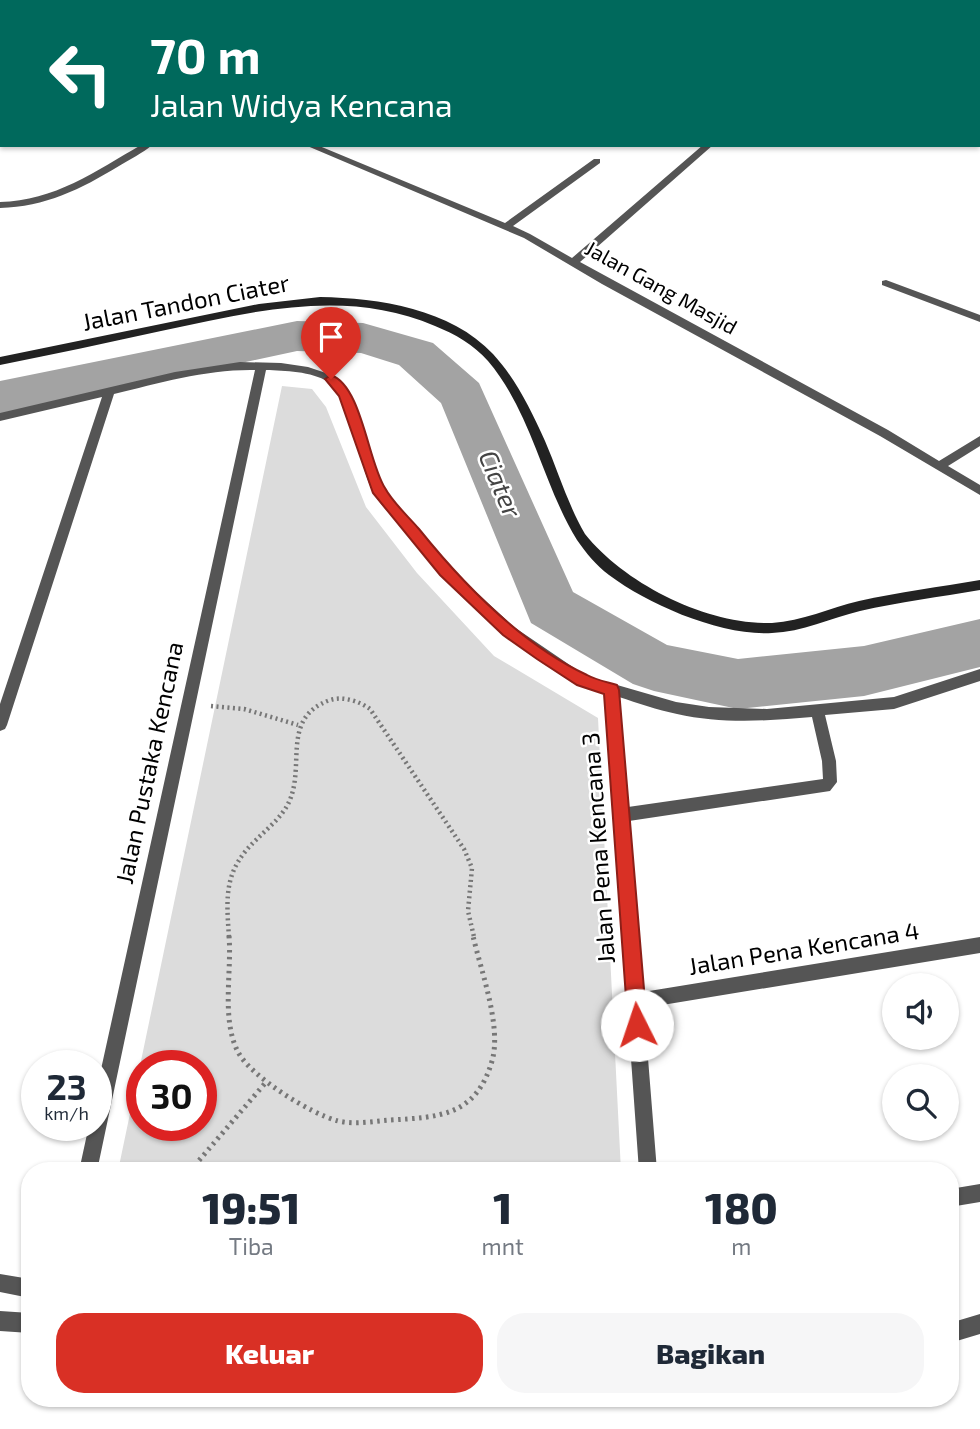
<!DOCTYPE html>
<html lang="id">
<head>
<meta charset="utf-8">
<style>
  body { margin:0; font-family:"Exo 2",sans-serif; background:#f6f6f7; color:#1f2937; height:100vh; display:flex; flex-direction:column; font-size:26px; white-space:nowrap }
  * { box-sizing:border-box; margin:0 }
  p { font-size:23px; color:#747a83 }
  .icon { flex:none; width:38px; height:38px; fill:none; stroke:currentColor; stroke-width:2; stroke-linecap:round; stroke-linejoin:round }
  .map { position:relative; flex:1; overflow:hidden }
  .details { position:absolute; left:21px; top:1162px; width:938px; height:245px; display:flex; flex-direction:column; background:#fff; border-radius:28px; box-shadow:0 2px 5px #0004 }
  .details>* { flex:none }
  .top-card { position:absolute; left:0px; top:0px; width:980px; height:147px; box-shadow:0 2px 5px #0004; background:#00695c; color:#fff; overflow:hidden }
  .tools { position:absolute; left:882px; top:973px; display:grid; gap:14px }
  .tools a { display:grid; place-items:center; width:77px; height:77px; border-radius:50%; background:#fff; box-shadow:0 2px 5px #0004; font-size:35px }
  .speed { position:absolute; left:21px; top:1050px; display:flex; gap:14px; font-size:35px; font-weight:700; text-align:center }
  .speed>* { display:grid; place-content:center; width:91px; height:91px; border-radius:50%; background:#fff; box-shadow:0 2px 5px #0004; line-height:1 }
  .speed small { font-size:18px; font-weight:400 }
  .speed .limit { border:10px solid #d22; background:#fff; color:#111 }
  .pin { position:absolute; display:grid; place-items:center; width:60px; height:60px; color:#fff; margin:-72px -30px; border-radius:50% 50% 50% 0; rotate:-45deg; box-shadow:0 0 7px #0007 }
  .pin .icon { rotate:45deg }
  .me { position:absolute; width:77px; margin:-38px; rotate:356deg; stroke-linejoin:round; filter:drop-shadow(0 0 5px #0008) }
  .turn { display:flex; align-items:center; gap:24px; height:147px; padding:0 35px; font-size:32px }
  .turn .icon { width:91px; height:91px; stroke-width:2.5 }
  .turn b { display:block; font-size:49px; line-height:60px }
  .eta { display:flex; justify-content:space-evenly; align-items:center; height:119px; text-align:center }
  .eta b { font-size:42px; font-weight:800; line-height:49px }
  .primary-button { display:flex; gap:14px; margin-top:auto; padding:14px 35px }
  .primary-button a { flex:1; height:80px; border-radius:28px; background:#d93025; color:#fff; font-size:28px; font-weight:800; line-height:80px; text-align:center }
  .primary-button a+a { background:#f6f6f7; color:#1f2937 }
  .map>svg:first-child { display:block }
</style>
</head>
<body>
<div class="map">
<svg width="980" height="1429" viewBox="0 0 980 1429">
  <rect width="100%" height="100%" fill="#fff"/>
  <path fill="#dcdcdc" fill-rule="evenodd" d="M282 386 312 389 326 407 366 507 417 573 494 656 598 718 621 1171H118ZM142 1066H201V1125H142Z"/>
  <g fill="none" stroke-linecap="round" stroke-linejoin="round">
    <path fill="#a3a3a3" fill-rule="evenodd" d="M297 321 363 323 433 343 479 383 573 592 667 645 738 659 864 646 980 619V667L864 696 738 709 654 691 633 684 531 623 441 403 399 365 361 353 297 351 0 415V381Z"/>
    <path stroke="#777" stroke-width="4.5" stroke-dasharray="2 3.5" stroke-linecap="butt" d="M211 706 244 709 298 725
      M229 937C226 895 224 870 257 839 268 828 282 817 289 802 306 765 280 718 330 700 343 696 359 701 370 709L464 849 472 868 468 911 474 937"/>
    <path stroke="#777" stroke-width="5" stroke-dasharray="2.5 4.5" stroke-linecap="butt" d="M229 936C232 972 221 1019 238 1052 251 1077 311 1114 338 1121 356 1125 374 1121 391 1120 440 1117 476 1116 492 1061 502 1027 481 971 473 936
      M190 1171 267 1081"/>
    <path fill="#555" fill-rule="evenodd" d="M403 0H412L401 2Z
      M841 0H849L839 2Z
      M962 0H970L960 2Z
      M0 23H2V27H0Z
      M141 145H152C143 153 130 159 119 166 81 189 45 207 0 208V202C54 201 96 171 141 145Z
      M305 145H317L505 223 594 159H600V163L513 226 530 234 572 258 703 145H713L580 262 888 430 939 461 980 436V446L948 466 980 485V495L880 436 602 284 524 238Z
      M886 280 980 315V322L882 285V281Z
      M240 362 281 363 308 367 335 376 351 395 383 488 450 568 514 627 586 676 676 702 709 707 767 709 894 697 980 669V681L894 709 825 715 836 761 837 782 830 791 629 821 643 992 980 937V953L644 1008 657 1171H639L605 693C528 670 455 592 405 531 395 518 379 505 372 490 359 463 350 399 328 382 312 371 284 371 266 370L97 1171H79L89 1125H96V1092L255 370C208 369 159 383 114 394L7 725 5 729 0 731V704L102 397 0 421V413L175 372ZM619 697C638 703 657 710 677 714 721 724 767 721 812 717L822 761 823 779 628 807Z
      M980 1184V1202L950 1207V1189Z
      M0 1274 30 1279V1298L0 1292Z
      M0 1311 30 1313V1333L0 1331Z
      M980 1314V1334L950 1343V1323Z"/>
    <path fill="#222" fill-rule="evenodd" d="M320 297C379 298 451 309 493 354 516 379 531 410 545 441 558 471 568 505 585 534 625 584 707 625 772 623 802 621 830 608 859 601 899 592 940 587 980 580V590C940 597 899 602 860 611 831 618 802 632 772 633 721 636 649 605 609 575 596 565 586 553 577 540 542 483 532 413 488 361 474 345 455 334 435 326 345 287 252 312 161 331 107 343 54 354 0 365V357L259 304Z"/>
  </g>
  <path fill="#d93025" stroke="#8d1f18" stroke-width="2" d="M331 375C362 386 368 462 385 488 393 503 408 516 419 529 464 585 521 644 587 675 596 680 607 682 617 685L619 690 647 1025 644 1032 637 1035 631 1032 628 1025 604 694 577 685 537 659 503 635 440 575 373 493 339 396 325 379Z"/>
  <g text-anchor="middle" stroke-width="5" stroke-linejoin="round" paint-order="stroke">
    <g font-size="21" fill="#000" stroke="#fff">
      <text transform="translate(661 288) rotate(29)" y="7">Jalan Gang Masjid</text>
    </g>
    <g font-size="24" fill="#000" stroke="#fff">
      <text transform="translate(186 303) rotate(-11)" y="8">Jalan Tandon Ciater</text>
      <text transform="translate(150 763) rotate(-78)" y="8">Jalan Pustaka Kencana</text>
      <text transform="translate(599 848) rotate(-94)" y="8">Jalan Pena Kencana 3</text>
      <text transform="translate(804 949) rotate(-9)" y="8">Jalan Pena Kencana 4</text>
    </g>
    <g font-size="26" font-style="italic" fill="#444" stroke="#fff">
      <text transform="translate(500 484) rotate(67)" y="9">Ciater</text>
    </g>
  </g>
</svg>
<div class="tools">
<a><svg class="icon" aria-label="sound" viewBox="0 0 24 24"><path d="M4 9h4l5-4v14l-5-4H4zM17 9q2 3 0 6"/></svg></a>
<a><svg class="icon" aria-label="search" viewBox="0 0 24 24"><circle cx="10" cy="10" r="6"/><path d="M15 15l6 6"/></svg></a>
</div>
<div class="speed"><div>23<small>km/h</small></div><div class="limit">30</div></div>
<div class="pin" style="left:331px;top:379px;background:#d93025"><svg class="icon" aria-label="arrive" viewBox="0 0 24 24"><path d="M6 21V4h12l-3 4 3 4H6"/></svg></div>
<svg class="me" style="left:637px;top:1025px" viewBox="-20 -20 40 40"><circle r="19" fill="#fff"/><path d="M0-13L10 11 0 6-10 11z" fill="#d93025"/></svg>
<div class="top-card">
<div class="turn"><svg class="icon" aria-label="left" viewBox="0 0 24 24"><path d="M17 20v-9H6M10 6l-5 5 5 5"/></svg><div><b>70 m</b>Jalan Widya Kencana</div></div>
</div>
<section class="details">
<div class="eta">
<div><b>19:51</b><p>Tiba</p></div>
<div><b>1</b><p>mnt</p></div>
<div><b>180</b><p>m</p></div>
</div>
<div class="primary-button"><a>Keluar</a><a>Bagikan</a></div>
</section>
</div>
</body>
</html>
